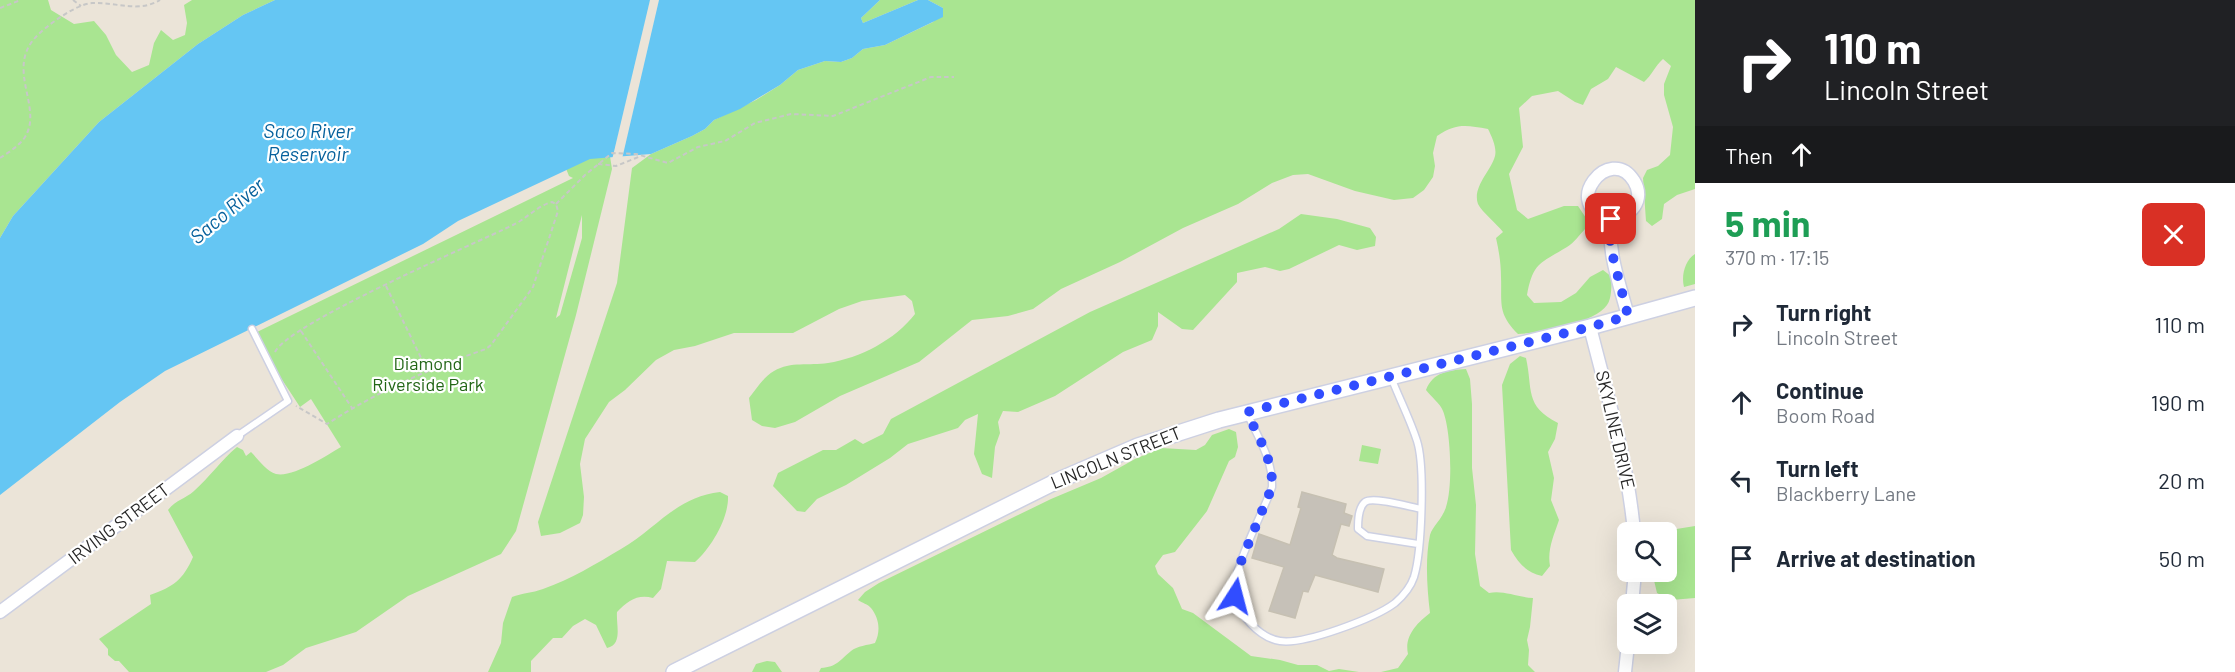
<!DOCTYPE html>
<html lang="en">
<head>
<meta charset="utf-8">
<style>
  body { margin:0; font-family:Barlow,sans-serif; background:#f2f2f3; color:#1f2937; height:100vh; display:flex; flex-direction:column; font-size:22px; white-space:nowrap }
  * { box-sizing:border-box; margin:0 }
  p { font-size:20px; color:#747a83 }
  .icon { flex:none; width:33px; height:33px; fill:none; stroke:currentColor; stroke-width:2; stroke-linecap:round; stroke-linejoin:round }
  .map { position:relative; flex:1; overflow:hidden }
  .side { display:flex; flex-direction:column; background:#fff; width:540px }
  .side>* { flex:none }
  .banner { background:#202124; color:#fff; overflow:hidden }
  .fabs { position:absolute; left:1617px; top:522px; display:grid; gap:12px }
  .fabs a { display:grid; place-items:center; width:60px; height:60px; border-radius:9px; background:#fff; box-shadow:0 6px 24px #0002; font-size:30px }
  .pin { position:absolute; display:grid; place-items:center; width:51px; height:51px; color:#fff; margin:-26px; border-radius:12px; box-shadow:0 3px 9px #0006 }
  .me { position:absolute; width:66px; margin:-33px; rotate:9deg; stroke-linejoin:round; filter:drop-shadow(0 0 4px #0008) }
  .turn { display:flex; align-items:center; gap:21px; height:126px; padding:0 30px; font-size:27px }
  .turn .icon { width:78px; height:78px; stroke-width:2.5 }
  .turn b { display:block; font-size:42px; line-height:51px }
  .then { display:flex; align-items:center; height:57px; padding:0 30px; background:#0003; gap:12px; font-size:22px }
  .round { display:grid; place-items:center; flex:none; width:63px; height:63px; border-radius:9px; background:#f2f2f3 }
  .overview { display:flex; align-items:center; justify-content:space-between; height:102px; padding:0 30px }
  h1 { font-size:36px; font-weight:700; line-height:45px; color:#1e9e55 }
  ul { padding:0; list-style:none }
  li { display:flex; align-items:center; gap:18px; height:78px; padding:0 30px }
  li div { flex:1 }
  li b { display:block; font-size:22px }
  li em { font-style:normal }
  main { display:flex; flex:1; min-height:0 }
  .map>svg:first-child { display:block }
</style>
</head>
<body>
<main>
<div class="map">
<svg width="1695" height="672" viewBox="0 0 1695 672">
  <rect width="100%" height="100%" fill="#ebe4d8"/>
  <path fill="#a9e591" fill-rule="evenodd" d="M0 0H48L51 10 74 24 94 21 106 35 116 55 132 72 149 65 154 43 161 30 173 40 185 35 187 23 184 5 192 0H275L243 15 198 44 99 122 13 216 0 238Z
    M880 0H918L863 23 861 18Z
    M928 0H1695V189L1677 195 1664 204 1662 219 1652 226 1646 221 1643 178 1647 170 1658 166 1670 155 1673 127 1664 95V84L1671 66 1663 59C1655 66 1652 75 1644 82L1616 67 1608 79 1591 89 1583 105 1575 102 1558 91 1532 96 1519 108 1523 147 1509 174 1517 210 1528 219 1564 206H1578L1586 218 1587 227C1580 234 1574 243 1567 247 1541 263 1533 262 1527 295L1534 303 1561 302 1576 293 1590 277 1603 270 1612 277C1611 286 1612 298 1607 305 1593 324 1540 333 1518 334 1497 313 1502 303 1501 277 1501 264 1499 251 1496 238L1503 232C1497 224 1482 212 1478 204 1472 187 1491 171 1495 156 1497 148 1492 137 1488 129 1466 125 1456 123 1437 136L1433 153 1435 166 1433 177 1424 190 1413 198 1394 200 1355 191 1308 174 1293 175 1272 183 1238 204 1183 228 1120 262 1061 289 1033 309 1008 316 972 320 919 362 840 396 795 422 775 428 762 426 752 420 749 398C756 390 764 376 774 371 791 361 809 366 828 363 860 358 895 340 915 314L912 301 905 295 862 301 839 309 793 333H734L695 346 674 350 656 360 625 390 609 402 585 439 580 464 584 497 583 515 580 523 560 533 541 536 538 522 617 283 632 168 651 154 692 136 705 129 714 120 756 100 780 85 798 70 825 61 841 62 852 58 863 49 885 45 933 22 943 8Z
    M609 150 612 169 576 315 516 531 501 554 408 596 356 632 306 648 283 665 266 672H129L119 661H115L108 655V649L99 639 151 604 150 595C173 587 183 580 193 557L168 510C177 499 185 499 194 491 210 477 221 460 237 447L243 450 246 456 251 452C258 459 266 471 276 474 293 478 327 455 341 447L311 399 300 407 277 372 257 332 573 178 569 176 565 166ZM582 215V238L560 315 556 318Z
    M1301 214 1337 219 1370 228 1376 237 1375 246 1357 250 1339 245 1289 269 1280 271 1265 267 1237 273V282L1193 330 1182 329 1158 312V326L1152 340 1123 352 1055 396 1018 412 1003 411 998 422 1000 433 995 447 992 478 982 474 974 454 978 414 965 420 958 428 908 444 890 458 846 485 817 499 805 512 797 511 773 486 778 473 823 450H836L855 439 863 444 883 434 891 419 1090 312 1279 229Z
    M1695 254V284L1684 287C1681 276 1685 260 1695 254Z
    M1520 356 1526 358C1533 389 1524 406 1558 423L1555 439 1548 452 1554 478 1551 500 1559 520C1554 535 1547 550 1550 566L1542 576C1526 572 1519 564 1511 550L1502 385 1510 364Z
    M1466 369 1470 379 1472 404V468L1476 505 1475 554 1480 586 1489 593C1503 590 1517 597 1533 598L1530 627 1527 640 1529 650 1528 665 1535 672H1381L1398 668 1408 654C1404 636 1417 623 1430 613 1427 588 1425 559 1430 535 1432 527 1443 518 1446 507 1453 487 1451 431 1443 411 1440 403 1431 397 1426 390 1433 372 1449 370 1466 369Z
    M1229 429 1236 432 1238 447 1235 457 1229 461 1207 511 1175 552 1163 555 1155 566 1158 574 1173 588 1182 609 1193 613 1251 656 1280 660 1298 665H1317L1329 671 1339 669 1359 672H819L821 668C837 667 840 660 851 651 857 646 868 645 875 643 881 631 879 618 871 608 868 604 862 603 858 600L865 592 879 583 1051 499 1101 478 1135 459 1161 448 1196 450 1205 445 1212 435Z
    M1362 445 1381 449 1378 464 1359 461Z
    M720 492 728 496C729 518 711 548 695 562L667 561 661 589 653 598C637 594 628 601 617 612 616 626 623 644 607 648L596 625 585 619 573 626 562 638H553L531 661V672H488L501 643 503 623 512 597C522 593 532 593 543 589 571 579 596 564 621 549 656 529 676 497 720 492Z
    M1695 526V598L1671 600 1657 593 1652 572H1666V532H1658Z
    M767 661 775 662 782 672H752L756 664Z"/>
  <path fill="#65c6f3" d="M275 0H880L861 18 863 23 918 0H928L943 8V17L885 45 863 49 852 58 841 62 825 61 798 70 780 85 740 109 714 120 705 129 692 136 651 154 590 159 458 221 423 244 165 371 120 402 0 495V238L13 216 99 122 198 44 243 15Z"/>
  <path fill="#ebe4d8" d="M650 0H659L622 159 612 160Z"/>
  <path fill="#c6c1b8" stroke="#c6c0b2" stroke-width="1.5" d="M1302 492 1346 504 1344 513 1352 516 1349 526 1341 524 1332 555 1337 558 1384 569 1378 592 1315 575 1308 592 1303 591 1295 618 1269 611 1284 567 1252 558 1259 534 1290 545 1301 508 1298 507Z"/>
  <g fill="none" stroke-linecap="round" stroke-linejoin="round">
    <g stroke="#cdd0e2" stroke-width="9">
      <path id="service" d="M1247 413C1258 438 1273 459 1272 487 1263 514 1232 567 1235 594 1237 614 1260 638 1280 641 1304 645 1375 618 1395 603 1403 596 1411 586 1414 577 1422 551 1425 466 1417 441 1410 419 1399 398 1391 377
        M237 436 288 401 252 329
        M1418 544 1367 536 1358 529C1358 521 1358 508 1365 502 1373 496 1410 507 1421 509"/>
    </g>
    <g stroke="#cdd0e2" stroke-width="15">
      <path id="minor" d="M1611 219C1558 207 1610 142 1634 181 1646 200 1630 218 1611 219 1607 252 1620 285 1628 316
        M1590 327C1607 395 1628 463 1634 532
        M1632 604 1635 572
        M0 612 237 436
        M1625 672 1628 644"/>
    </g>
    <g stroke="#cdd0e2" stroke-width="18">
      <path id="tertiary" d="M674 672 1059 480 1138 446 1219 420 1590 327 1695 298"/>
    </g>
    <path stroke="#c7c7c7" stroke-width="2" stroke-dasharray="4.5 3" stroke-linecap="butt" d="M73 0 81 6
      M0 8 21 0
      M0 158C9 152 19 146 25 137 43 108 7 71 34 39 44 27 76 4 92 3 117 2 138 13 160 0
      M598 164 616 166 641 156
      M556 204 585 175 612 153 636 154 668 163 698 147 725 141 755 123 791 114 833 116 931 77H954
      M386 286 427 370
      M301 331 352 408
      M275 352C288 324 474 244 513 225 526 219 537 206 552 202L556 204 558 211 533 287 491 345 486 349C430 368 377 392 327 424L296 406"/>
    <use href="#service" stroke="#fff" stroke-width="6"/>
    <use href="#minor" stroke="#fff" stroke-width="12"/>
    <use href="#tertiary" stroke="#fff" stroke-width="15"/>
  </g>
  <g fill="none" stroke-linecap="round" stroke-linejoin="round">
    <path stroke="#314dff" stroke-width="10" stroke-dasharray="0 18" d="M1235 596 1240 564 1272 487C1273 458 1258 438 1247 412L1590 327 1628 316 1610 245 1611 219"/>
  </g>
  <g text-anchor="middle" stroke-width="4.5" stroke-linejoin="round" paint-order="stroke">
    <g font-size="18" fill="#226616" stroke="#fff">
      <text x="428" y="370">Diamond<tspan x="428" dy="21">Riverside Park</tspan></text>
    </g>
    <g font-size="18" fill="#272727" stroke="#fff">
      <text transform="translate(1615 430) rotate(77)" y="6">SKYLINE DRIVE</text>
      <text transform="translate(1116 458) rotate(-22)" y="6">LINCOLN STREET</text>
      <text transform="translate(119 524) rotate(-37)" y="6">IRVING STREET</text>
    </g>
    <g font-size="20" font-style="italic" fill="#07619c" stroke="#fff">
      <text x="308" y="138">Saco River<tspan x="308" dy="23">Reservoir</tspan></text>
      <text transform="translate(227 211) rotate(-40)" y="7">Saco River</text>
    </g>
  </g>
</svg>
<div class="fabs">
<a><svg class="icon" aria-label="search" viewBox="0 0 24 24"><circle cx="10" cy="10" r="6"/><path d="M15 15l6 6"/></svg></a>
<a><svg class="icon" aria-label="layers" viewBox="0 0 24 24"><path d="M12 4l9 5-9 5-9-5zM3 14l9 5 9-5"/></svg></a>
</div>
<div class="pin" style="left:1611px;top:219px;background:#d93025"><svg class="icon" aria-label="arrive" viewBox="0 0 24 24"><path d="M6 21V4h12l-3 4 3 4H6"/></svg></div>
<svg class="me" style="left:1235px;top:596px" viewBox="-20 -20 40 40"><path d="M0-17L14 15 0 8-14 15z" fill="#314dff" stroke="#fff" stroke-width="4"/></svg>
</div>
<section class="side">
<div class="banner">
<div class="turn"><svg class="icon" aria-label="right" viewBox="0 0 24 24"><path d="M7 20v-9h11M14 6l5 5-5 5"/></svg><div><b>110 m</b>Lincoln Street</div></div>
<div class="then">Then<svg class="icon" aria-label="ahead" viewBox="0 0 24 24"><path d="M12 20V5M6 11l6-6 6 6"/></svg></div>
</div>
<div class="overview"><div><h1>5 min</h1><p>370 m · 17:15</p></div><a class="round" style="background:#d93025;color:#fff"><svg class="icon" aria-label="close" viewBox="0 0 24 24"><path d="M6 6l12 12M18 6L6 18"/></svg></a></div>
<ul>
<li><svg class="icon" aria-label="right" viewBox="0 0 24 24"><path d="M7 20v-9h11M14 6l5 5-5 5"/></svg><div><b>Turn right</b><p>Lincoln Street</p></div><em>110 m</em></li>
<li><svg class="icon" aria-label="ahead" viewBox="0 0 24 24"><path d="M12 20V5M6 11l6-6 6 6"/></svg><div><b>Continue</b><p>Boom Road</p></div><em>190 m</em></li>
<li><svg class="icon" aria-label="left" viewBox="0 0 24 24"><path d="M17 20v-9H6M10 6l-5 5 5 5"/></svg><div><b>Turn left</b><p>Blackberry Lane</p></div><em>20 m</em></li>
<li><svg class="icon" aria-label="arrive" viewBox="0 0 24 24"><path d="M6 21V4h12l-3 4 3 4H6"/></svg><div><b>Arrive at destination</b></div><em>50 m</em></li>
</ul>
</section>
</main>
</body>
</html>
